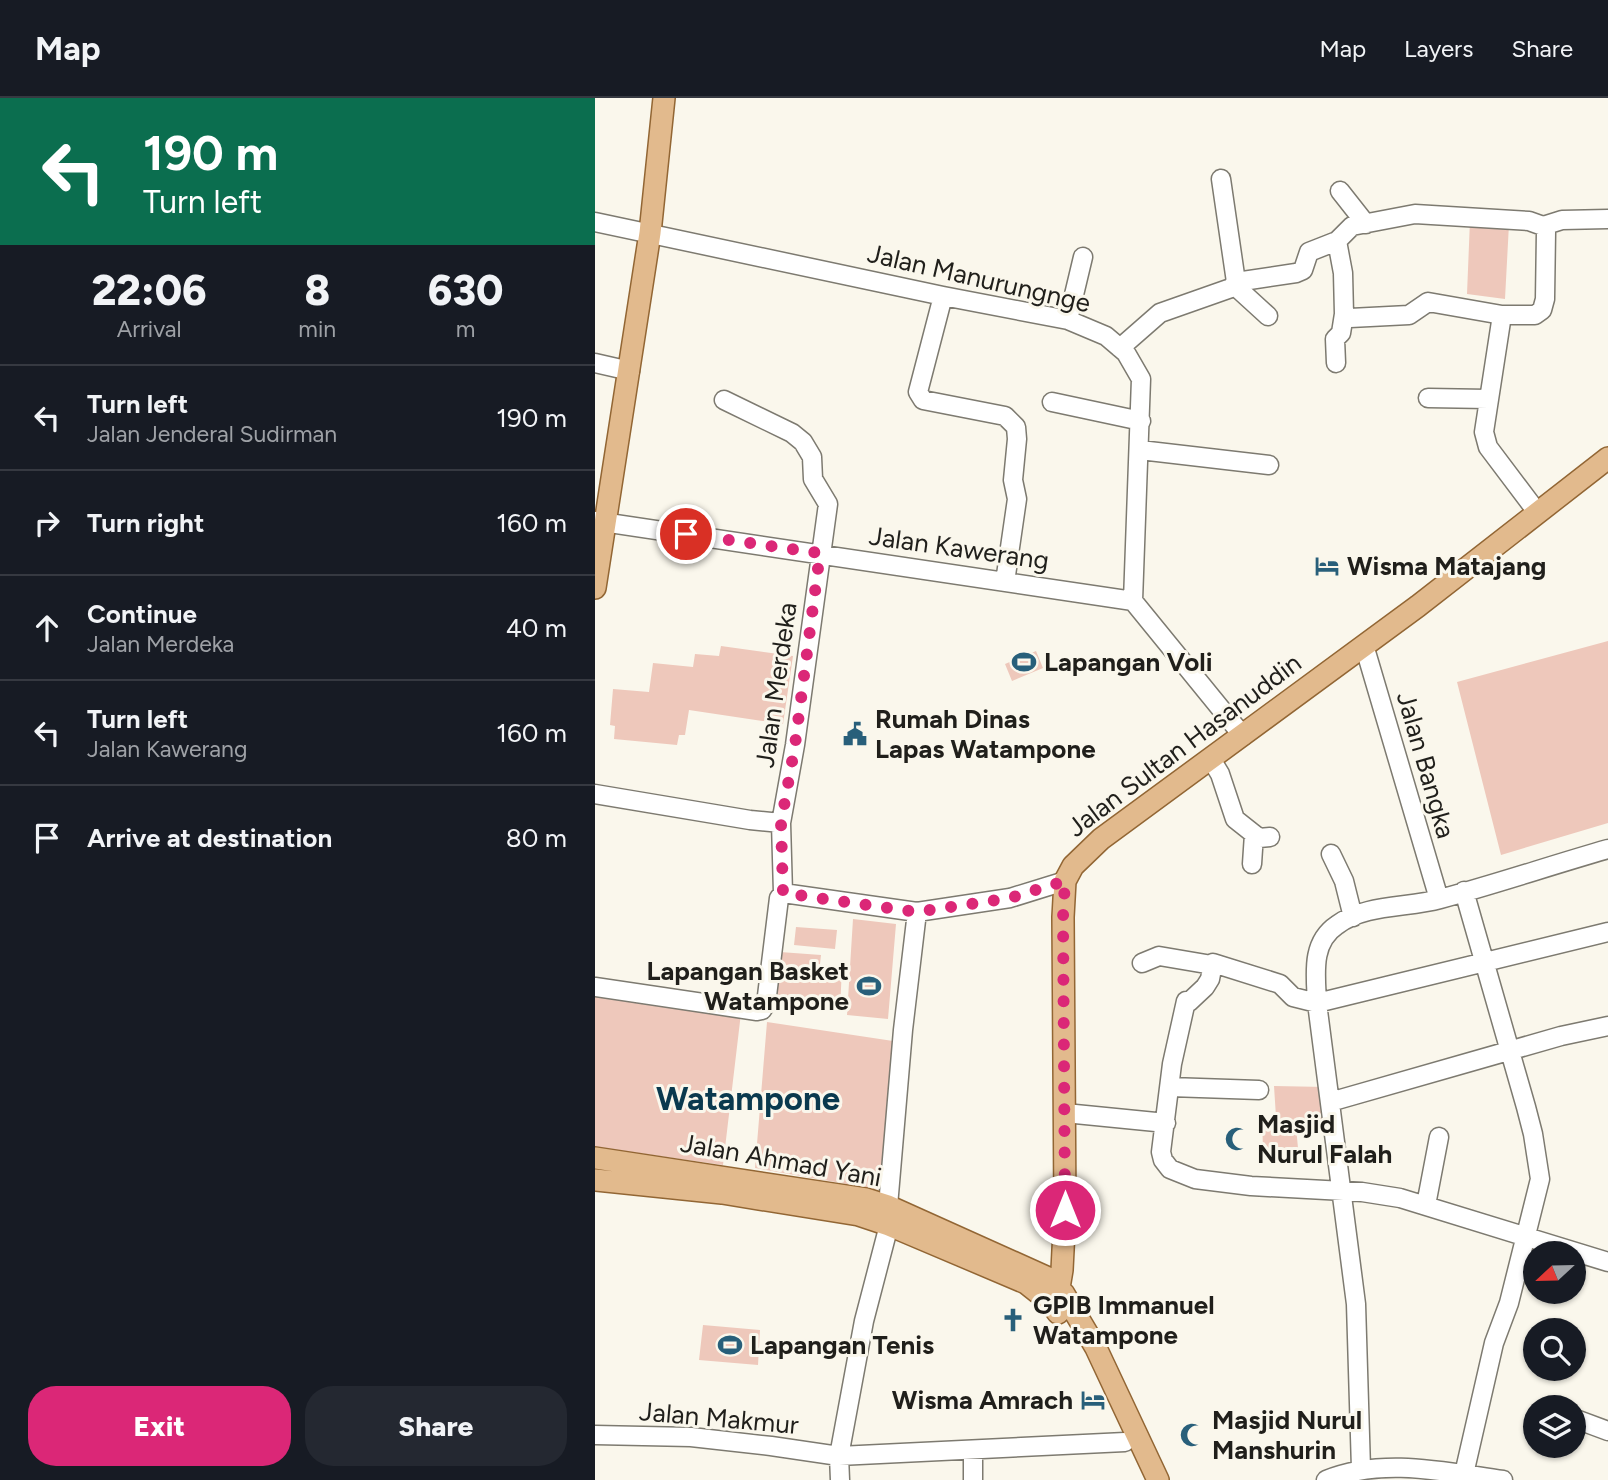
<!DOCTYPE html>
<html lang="en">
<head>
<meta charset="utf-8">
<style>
  body { margin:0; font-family:Figtree,sans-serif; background:#242831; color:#f1f3f6; height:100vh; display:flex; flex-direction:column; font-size:26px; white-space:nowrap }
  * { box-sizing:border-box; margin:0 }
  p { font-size:23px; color:#9ea1a6 }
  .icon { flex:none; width:38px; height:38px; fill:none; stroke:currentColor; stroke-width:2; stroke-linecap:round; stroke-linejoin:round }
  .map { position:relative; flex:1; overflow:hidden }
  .panel { display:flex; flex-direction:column; background:#171b24; width:595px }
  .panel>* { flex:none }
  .banner { background:#0b6e4f; color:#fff; overflow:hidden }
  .needle { width:46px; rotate:248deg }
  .fabs { position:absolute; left:928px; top:1143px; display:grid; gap:14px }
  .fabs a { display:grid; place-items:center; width:63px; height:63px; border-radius:50%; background:#171b24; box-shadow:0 2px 5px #0004; font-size:35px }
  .pin { position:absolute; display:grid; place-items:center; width:60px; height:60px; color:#fff; margin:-30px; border:4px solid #fff; border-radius:50%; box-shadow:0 2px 7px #0007 }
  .me { position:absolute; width:77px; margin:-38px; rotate:0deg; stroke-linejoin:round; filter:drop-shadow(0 0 5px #0008) }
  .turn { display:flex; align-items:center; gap:24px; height:147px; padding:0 28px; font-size:32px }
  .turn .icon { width:91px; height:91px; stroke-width:2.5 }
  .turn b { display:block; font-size:49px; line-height:60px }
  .eta { display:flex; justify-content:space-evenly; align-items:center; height:119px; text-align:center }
  .eta b { font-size:42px; font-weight:800; line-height:49px }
  .action { display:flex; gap:14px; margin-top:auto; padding:14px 28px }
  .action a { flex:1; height:80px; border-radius:28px; background:#db2777; color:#fff; font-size:28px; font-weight:800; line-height:80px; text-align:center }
  .action a+a { background:#242831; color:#f1f3f6 }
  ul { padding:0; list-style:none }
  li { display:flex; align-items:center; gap:21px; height:105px; padding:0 28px; border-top:2px solid #363941 }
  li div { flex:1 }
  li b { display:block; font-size:26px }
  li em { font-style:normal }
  header { display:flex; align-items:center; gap:42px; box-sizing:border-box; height:98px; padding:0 35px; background:#171b24; border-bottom:2px solid #363941 }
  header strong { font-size:33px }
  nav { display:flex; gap:38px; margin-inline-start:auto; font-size:24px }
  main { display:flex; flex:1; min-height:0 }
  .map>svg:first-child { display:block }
</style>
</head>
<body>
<header>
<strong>Map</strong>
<nav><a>Map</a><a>Layers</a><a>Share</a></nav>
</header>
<main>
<section class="panel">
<div class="banner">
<div class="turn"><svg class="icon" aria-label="left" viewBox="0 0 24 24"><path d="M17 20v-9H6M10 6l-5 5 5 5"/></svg><div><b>190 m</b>Turn left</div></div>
</div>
<div class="eta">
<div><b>22:06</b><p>Arrival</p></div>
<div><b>8</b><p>min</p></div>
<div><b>630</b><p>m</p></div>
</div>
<ul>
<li><svg class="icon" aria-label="left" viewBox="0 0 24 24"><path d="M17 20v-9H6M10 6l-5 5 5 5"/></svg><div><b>Turn left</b><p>Jalan Jenderal Sudirman</p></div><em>190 m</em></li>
<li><svg class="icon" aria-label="right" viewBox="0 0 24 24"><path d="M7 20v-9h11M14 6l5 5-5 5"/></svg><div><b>Turn right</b></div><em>160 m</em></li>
<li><svg class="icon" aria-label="ahead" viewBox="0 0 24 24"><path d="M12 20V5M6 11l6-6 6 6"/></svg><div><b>Continue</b><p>Jalan Merdeka</p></div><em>40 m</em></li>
<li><svg class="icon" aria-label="left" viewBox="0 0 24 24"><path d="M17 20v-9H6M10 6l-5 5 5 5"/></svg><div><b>Turn left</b><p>Jalan Kawerang</p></div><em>160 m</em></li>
<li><svg class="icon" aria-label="arrive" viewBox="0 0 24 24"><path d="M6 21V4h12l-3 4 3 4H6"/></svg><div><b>Arrive at destination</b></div><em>80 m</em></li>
</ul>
<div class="action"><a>Exit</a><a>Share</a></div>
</section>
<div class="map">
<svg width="1013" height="1382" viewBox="0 0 1013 1382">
  <rect width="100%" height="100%" fill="#faf7ec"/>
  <path fill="#eec8bb" d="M875 122 914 126 910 201 872 196Z
    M1013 543V725L906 757 862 584Z
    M126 548 198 558 188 626 94 612 90 637H84L82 647 19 641 20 628 15 627 18 591 54 594 58 565 98 569 100 556 124 558Z
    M441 553 448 570 417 583 410 566Z
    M258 821 301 826 293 921 252 917Z
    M201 829 242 832 240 851 199 847Z
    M185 854 226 857 225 866 247 869 245 912 179 906Z
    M0 897 146 915 128 1067 0 1049Z
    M172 924 298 943 286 1092 160 1070Z
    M679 988 731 989 736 1026 701 1029 703 1050 668 1051 667 1020 681 1019Z
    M108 1227 165 1232 163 1267 104 1262Z"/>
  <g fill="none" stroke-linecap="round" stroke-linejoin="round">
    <g stroke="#7d7a70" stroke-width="21">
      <path id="minor" d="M745 93 771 126
        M0 124 348 198 473 222 511 238 531 255 546 281 538 503
        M948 128 967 122 1013 121
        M742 143 748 175 749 216 755 220 814 217 833 204 907 217
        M641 184 701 175 708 172 714 154 742 143 757 128 820 116 934 123 948 128 951 134 950 201 947 212 940 217H907L889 334 893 349 942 414
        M639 187 673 218
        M348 198 323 294 328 302 410 318 421 329 422 341 418 382 422 401 410 484
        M473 222 488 159
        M525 250 565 215 636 190 641 184 626 81
        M0 265 35 273
        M741 265 740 241 746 235 749 216
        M833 300 893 301
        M457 304 546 323
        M545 352 674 367
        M0 423 538 503 648 638
        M769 547 844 801
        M616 661 625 676 640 721 664 740 675 739
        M0 696 155 722 186 725
        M736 756 749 783 758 819
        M657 766 659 736
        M188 795 322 814 415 800 470 783
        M1013 834 722 905 698 899 685 886 618 865 615 881 610 889 594 904 591 903 577 966 566 1054 568 1062 575 1071 600 1081 656 1088 767 1094 805 1100 1013 1164
        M547 865 564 858 617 867
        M0 889 162 913 167 912 171 906 184 800 188 795 186 725 200 647 233 406 218 381 217 359 208 344 197 335 129 302
        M575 989 664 992
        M735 1004 966 938 1013 928
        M470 1015 571 1025
        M831 1107 844 1039
        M293 1108 308 932 322 814
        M978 1320 1013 1333
        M0 1337 96 1339 176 1348 244 1358 530 1344
        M766 1371 761 1206 722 905C721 878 715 845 742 827 770 806 812 810 845 801 901 786 957 767 1013 751
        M869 1376 899 1245 914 1205 945 1081 938 1036 931 1009 869 793
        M245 1382 244 1358 269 1223 294 1127
        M378 1382V1352
        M731 1382C788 1359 850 1374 908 1382"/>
    </g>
    <g stroke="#926634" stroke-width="24">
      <path id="major" d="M0 490 55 135 69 0
        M0 1060 271 1101 293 1108 451 1179 469 1196 501 1250 563 1382
        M0 1082 127 1095 264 1117 294 1127 431 1185 455 1204 463 1215
        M455 1204 464 1190 467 1172 470 1112 468 819 470 783 478 768 506 741 823 508 1013 360"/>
    </g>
    <use href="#minor" stroke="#fff" stroke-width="18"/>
    <use href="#major" stroke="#e2ba8d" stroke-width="21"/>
  </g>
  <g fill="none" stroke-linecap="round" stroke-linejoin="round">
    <path stroke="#db2777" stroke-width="12" stroke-dasharray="0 21.6" d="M91 436 225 455 200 647 186 725 188 795 322 814 415 800 470 783 468 819 470 1112"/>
  </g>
  <defs>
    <g id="hotel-bare" transform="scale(1.89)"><path d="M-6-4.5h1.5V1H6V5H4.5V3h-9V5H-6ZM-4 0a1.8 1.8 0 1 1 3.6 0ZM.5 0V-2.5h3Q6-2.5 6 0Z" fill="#285f7a" stroke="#faf7ec" stroke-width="2.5" paint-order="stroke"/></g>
    <g id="stadium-bare" transform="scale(1.89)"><path d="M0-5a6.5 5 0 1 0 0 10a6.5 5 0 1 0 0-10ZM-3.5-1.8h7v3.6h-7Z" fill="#285f7a" stroke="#faf7ec" stroke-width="2.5" paint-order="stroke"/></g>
    <g id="civic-bare" transform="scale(1.89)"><path d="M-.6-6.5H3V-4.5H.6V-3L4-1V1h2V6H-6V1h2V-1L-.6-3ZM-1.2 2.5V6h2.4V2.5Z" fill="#285f7a" stroke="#faf7ec" stroke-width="2.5" paint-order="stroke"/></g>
    <g id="mosque-bare" transform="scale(1.89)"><path d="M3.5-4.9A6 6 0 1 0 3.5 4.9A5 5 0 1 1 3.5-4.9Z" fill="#285f7a" stroke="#faf7ec" stroke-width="2.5" paint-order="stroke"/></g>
    <g id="church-bare" transform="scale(1.89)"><path d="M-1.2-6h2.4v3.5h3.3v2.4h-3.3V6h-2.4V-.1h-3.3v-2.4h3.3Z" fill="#285f7a" stroke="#faf7ec" stroke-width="2.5" paint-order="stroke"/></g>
  </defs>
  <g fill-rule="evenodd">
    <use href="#hotel-bare" x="732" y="468"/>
    <use href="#stadium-bare" x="429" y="564"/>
    <use href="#civic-bare" x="260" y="636"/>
    <use href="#stadium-bare" x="274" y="888"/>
    <use href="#mosque-bare" x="642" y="1041"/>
    <use href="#church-bare" x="418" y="1222"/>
    <use href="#stadium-bare" x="135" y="1247"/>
    <use href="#hotel-bare" x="498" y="1302"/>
    <use href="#mosque-bare" x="597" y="1337"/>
  </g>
  <g text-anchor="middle" stroke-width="6" stroke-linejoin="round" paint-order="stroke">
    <g font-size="26" fill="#201f1b" stroke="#faf7ec">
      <text transform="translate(384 180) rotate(13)" y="9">Jalan Manurungnge</text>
      <text transform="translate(364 450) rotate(8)" y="9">Jalan Kawerang</text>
      <text transform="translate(181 587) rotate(-82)" y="9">Jalan Merdeka</text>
      <text transform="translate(589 647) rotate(-37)" y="9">Jalan Sultan Hasanuddin</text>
      <text transform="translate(831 667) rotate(74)" y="9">Jalan Bangka</text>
      <text transform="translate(186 1062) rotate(10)" y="9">Jalan Ahmad Yani</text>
      <text transform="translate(124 1320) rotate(5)" y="9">Jalan Makmur</text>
    </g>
    <g font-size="26" font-weight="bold" fill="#201f1b" stroke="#faf7ec" text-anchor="start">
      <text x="752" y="477">Wisma Matajang</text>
      <text x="449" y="573">Lapangan Voli</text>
      <text x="280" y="630">Rumah Dinas<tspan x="280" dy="30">Lapas Watampone</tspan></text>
      <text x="254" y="882" text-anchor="end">Lapangan Basket<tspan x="254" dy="30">Watampone</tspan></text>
      <text x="662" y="1035">Masjid<tspan x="662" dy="30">Nurul Falah</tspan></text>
      <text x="438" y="1216">GPIB Immanuel<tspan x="438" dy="30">Watampone</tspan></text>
      <text x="155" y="1256">Lapangan Tenis</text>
      <text x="478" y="1311" text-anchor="end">Wisma Amrach</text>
      <text x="617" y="1331">Masjid Nurul<tspan x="617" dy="30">Manshurin</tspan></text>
    </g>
    <g font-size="33" font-weight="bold" fill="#0a394e" stroke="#faf7ec">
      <text x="153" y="1012">Watampone</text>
    </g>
  </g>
</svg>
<div class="fabs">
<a><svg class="needle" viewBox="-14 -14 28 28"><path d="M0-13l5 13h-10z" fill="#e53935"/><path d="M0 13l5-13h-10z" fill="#9ea1a6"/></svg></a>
<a><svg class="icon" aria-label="search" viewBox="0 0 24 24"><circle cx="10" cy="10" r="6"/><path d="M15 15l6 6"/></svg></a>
<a><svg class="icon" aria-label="layers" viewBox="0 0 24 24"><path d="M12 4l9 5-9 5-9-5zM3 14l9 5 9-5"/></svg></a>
</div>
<div class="pin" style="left:91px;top:436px;background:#d93025"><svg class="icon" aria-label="arrive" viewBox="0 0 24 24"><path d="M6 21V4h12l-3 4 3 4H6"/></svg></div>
<svg class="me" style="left:470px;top:1112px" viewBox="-20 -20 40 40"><circle r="17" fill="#db2777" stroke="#fff" stroke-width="3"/><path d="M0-11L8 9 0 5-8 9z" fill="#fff"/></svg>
</div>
</main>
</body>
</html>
